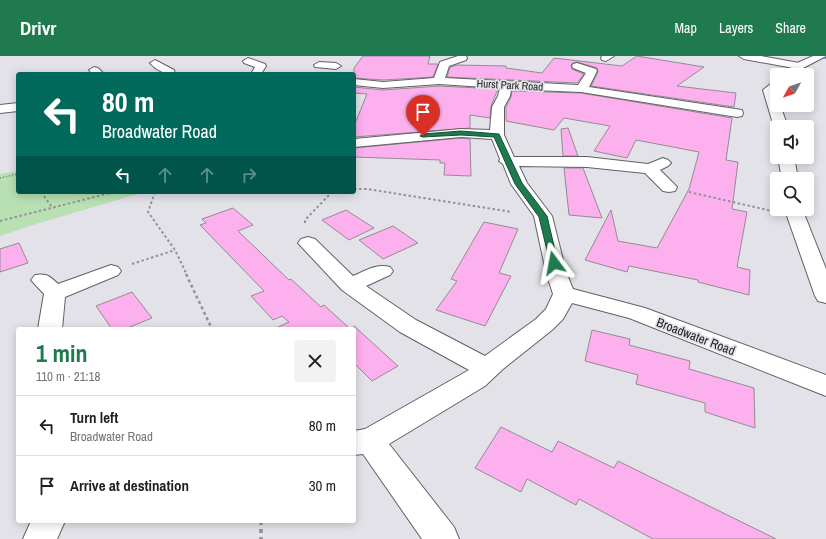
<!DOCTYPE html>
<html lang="en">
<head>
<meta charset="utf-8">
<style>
  body { margin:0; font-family:"Archivo Narrow",sans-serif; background:#f2f2f2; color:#202124; height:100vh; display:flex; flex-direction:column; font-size:15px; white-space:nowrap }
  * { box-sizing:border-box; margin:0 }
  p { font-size:13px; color:#757577 }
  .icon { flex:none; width:22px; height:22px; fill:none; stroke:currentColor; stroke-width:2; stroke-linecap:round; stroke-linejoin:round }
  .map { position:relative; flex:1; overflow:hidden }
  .drawer { position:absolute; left:16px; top:271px; width:340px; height:196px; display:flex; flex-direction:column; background:#fff; border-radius:4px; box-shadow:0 2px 10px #0003 }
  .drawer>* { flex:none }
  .banner { position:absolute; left:16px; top:16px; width:340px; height:122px; border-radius:4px; box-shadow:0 2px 10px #0003; background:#00695c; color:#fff; overflow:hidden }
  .needle { width:26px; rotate:230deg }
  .tools { position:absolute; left:770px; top:12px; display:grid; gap:8px }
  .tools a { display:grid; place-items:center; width:44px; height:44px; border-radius:4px; background:#fff; box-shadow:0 2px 10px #0003; font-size:20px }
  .pin { position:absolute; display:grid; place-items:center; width:34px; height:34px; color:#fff; margin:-41px -17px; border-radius:50% 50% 50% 0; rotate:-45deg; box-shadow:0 0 4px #0007 }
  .pin .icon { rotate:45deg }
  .me { position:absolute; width:44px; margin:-22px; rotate:347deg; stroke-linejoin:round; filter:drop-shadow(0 0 3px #0008) }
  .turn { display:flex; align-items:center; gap:14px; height:84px; padding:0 20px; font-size:18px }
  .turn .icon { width:52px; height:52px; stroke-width:2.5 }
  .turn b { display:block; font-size:28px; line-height:34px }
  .lanes { display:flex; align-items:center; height:38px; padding:0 20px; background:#0003; justify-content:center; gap:20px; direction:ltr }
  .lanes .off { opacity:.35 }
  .round { display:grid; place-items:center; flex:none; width:42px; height:42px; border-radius:4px; background:#f2f2f2 }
  .headline { display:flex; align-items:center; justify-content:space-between; height:68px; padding:0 20px }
  h1 { font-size:24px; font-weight:700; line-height:30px; color:#1f7a4f }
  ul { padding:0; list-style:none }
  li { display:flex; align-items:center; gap:12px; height:60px; padding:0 20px; border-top:1px solid #e0e0e0 }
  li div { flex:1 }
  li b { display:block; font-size:15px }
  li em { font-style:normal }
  header { display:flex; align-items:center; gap:24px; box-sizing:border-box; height:56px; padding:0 20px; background:#1f7a4f; color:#fff }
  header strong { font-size:19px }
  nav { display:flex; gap:22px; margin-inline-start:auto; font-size:14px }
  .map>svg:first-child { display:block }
</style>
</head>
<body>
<header>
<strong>Drivr</strong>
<nav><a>Map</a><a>Layers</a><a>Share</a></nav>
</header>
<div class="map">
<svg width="826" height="483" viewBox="0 0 826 483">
  <rect width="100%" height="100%" fill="#e4e2e9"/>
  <path fill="#b8e0b3" d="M18 115V136L141 137 36 168 0 180V118Z"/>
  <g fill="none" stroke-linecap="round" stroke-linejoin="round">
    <path fill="#5c85ce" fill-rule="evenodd" d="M817 0 826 1V3L818 1Z"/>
  </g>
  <path fill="#fdb0ee" stroke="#928c90" d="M363 0H430L428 8H438L433 21 383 24 354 22V12Z
    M637 0 704 11 677 30 736 37 734 51 591 30 598 16 597 12 577 6 573 7 571 9 572 13 584 18 577 27 447 21 450 11 457 9 506 10V12L542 17 554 2 622 10Z
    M439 30 498 33 491 50 490 62 470 59V72L354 81V70L367 38 354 37V31L383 34Z
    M512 35 581 37 732 62 726 104 738 106 732 153 747 156 737 211 750 214 749 239 698 226V224L629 210 627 216 585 204 611 154 618 185 657 192 689 133 699 96 636 84 627 102 594 95 610 70 564 62 554 74 506 65V51L511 41Z
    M568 72 578 100H563L561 73Z
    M461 82 470 83 471 120 444 119 445 107H440V104L354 101V92Z
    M564 112H583L602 162 569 159Z
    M233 152 253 169 238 175 289 224 291 223 321 251 324 249 350 273H274L289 266 282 260 273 264 251 240 264 235 200 169 206 167 202 163Z
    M346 154 374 172 349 184 322 164Z
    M484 166 518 173 499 217 511 220 485 270 436 254 457 225 451 223Z
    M393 170 418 187 383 203 359 184Z
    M19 187 28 207 0 216V193Z
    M132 236 152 262 125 273H112L96 250Z
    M354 270 398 310 372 325 354 307Z
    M592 274 630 283 629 289 690 305 689 313 754 332 755 372 705 356V347L636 328 638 319 585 305Z
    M501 371 552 396 558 385 614 412 618 405 776 483H653L579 443 576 449 527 423 521 436 475 412Z"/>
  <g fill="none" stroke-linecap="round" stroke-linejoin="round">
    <g stroke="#626066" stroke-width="2">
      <path id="minor" d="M458 0H466L467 2 466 4 449 10 445 22 578 29 586 17 573 12 572 10 573 8 577 7 596 13 597 15 589 31 742 54 743 57 742 60 737 61 581 36 511 33 510 40 504 51V79L514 101H587L648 108 663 102 668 104 671 107 668 110 660 114 677 131 675 135 669 136 663 135 645 117 587 111 519 110 527 127 552 160 566 216 573 233 645 252 826 319V340L629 262 572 247 563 263 552 274 503 313 485 330 389 388 454 471 459 483H422L363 398 354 399V375L365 373 469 314 400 276 342 234 298 187 301 183 308 181 315 183 353 220C365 215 377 207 390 211L393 215 390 219 366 230 416 264 485 300 536 263 546 253 553 238 546 216 534 160 511 128 503 108 499 105 500 103 492 83 461 81 354 91V83L461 73 490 74 492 51 498 40 500 32 439 28 383 32 354 29V23L383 26 434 22 440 6Z
        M602 0H614L606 5 602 4 601 2Z
        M739 0H761L799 7 804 10 799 13 744 3Z
        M248 2 265 8 266 10 261 18H251L255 11 244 7 243 5Z
        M155 4 174 14 175 18C165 18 157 15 150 7Z
        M319 6 336 7 341 10 336 13 315 11 314 9Z
        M94 11 98 12 104 18H92L89 14Z
        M18 47V55L0 57V49Z
        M111 209 118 211 121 215 118 219 65 241 62 273H38L44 238 31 224 35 219C46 217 50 220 58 228Z
        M31 465H65L57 483H23Z"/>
    </g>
    <g stroke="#626066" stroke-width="2">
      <path id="primary" d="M813 0H826L803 12 795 19H783L795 8Z
        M777 25V34L775 35 777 49H780L788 71H777V74L774 71 763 34 773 26Z
        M778 101H794L798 123H782Z
        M786 153H804L805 160 826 213V247L818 245 815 240 787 160Z"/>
    </g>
    <path stroke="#939196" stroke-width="1.5" stroke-dasharray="1.5 1.5" stroke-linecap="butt" d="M0 122 18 118"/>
    <path stroke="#939196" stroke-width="2" stroke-dasharray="2.5 2.5" stroke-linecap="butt" d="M354 133H367L512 156
      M41 136 52 151
      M155 136 148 156 175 194 187 219
      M689 136 772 155
      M0 165 114 136
      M305 167V164L332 136
      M132 208 175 194"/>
    <path stroke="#939196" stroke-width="2.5" stroke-dasharray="3 3" stroke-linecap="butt" d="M186 218 212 273"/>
    <path stroke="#939196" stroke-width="3.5" stroke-dasharray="4 4" stroke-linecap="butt" d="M261 465V483"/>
    <use href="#minor" fill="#fff" fill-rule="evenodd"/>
    <use href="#primary" fill="#fff" fill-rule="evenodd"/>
  </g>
  <path fill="#1f7a4f" stroke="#144f33" d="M461 75 499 78 522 127 547 160 558 207 557 208H551L550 207 539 161 515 128 494 81 461 79 423 81 420 80 423 78Z"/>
  <g text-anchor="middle" stroke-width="3.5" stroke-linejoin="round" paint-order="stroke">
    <g font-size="11" fill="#232224" stroke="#e4e2e9">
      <text transform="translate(510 29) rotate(3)" y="4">Hurst Park Road</text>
    </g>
    <g font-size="13" fill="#232224" stroke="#e4e2e9">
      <text transform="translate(696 280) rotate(21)" y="5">Broadwater Road</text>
    </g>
  </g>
</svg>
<div class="tools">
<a><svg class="needle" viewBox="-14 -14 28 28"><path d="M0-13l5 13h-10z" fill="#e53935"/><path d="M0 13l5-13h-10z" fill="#757577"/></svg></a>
<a><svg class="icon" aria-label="sound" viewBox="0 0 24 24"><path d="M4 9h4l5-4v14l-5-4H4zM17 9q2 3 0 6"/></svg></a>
<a><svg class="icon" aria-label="search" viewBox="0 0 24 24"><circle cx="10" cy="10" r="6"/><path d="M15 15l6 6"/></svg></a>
</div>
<div class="pin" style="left:423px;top:80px;background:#d93025"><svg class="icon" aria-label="arrive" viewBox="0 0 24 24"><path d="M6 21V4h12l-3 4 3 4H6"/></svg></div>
<svg class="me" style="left:554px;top:207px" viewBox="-20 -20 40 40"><path d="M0-17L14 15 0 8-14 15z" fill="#1f7a4f" stroke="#fff" stroke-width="4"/></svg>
<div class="banner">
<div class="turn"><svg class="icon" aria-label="left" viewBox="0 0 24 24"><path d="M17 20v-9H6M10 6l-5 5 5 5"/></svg><div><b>80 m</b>Broadwater Road</div></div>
<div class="lanes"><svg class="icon" aria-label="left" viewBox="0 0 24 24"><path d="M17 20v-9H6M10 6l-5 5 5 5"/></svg><svg class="icon off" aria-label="ahead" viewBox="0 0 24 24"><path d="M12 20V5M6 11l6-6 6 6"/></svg><svg class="icon off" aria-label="ahead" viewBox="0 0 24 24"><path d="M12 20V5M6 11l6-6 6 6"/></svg><svg class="icon off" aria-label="right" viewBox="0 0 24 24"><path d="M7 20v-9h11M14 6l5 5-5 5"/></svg></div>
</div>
<section class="drawer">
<div class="headline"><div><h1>1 min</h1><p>110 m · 21:18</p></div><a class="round"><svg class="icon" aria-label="close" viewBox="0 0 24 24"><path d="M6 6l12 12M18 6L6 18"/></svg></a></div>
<ul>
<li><svg class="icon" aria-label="left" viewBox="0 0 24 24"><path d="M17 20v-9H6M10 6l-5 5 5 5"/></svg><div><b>Turn left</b><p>Broadwater Road</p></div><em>80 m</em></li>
<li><svg class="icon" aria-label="arrive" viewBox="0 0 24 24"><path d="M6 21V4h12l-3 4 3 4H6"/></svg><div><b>Arrive at destination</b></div><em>30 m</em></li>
</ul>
</section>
</div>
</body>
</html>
